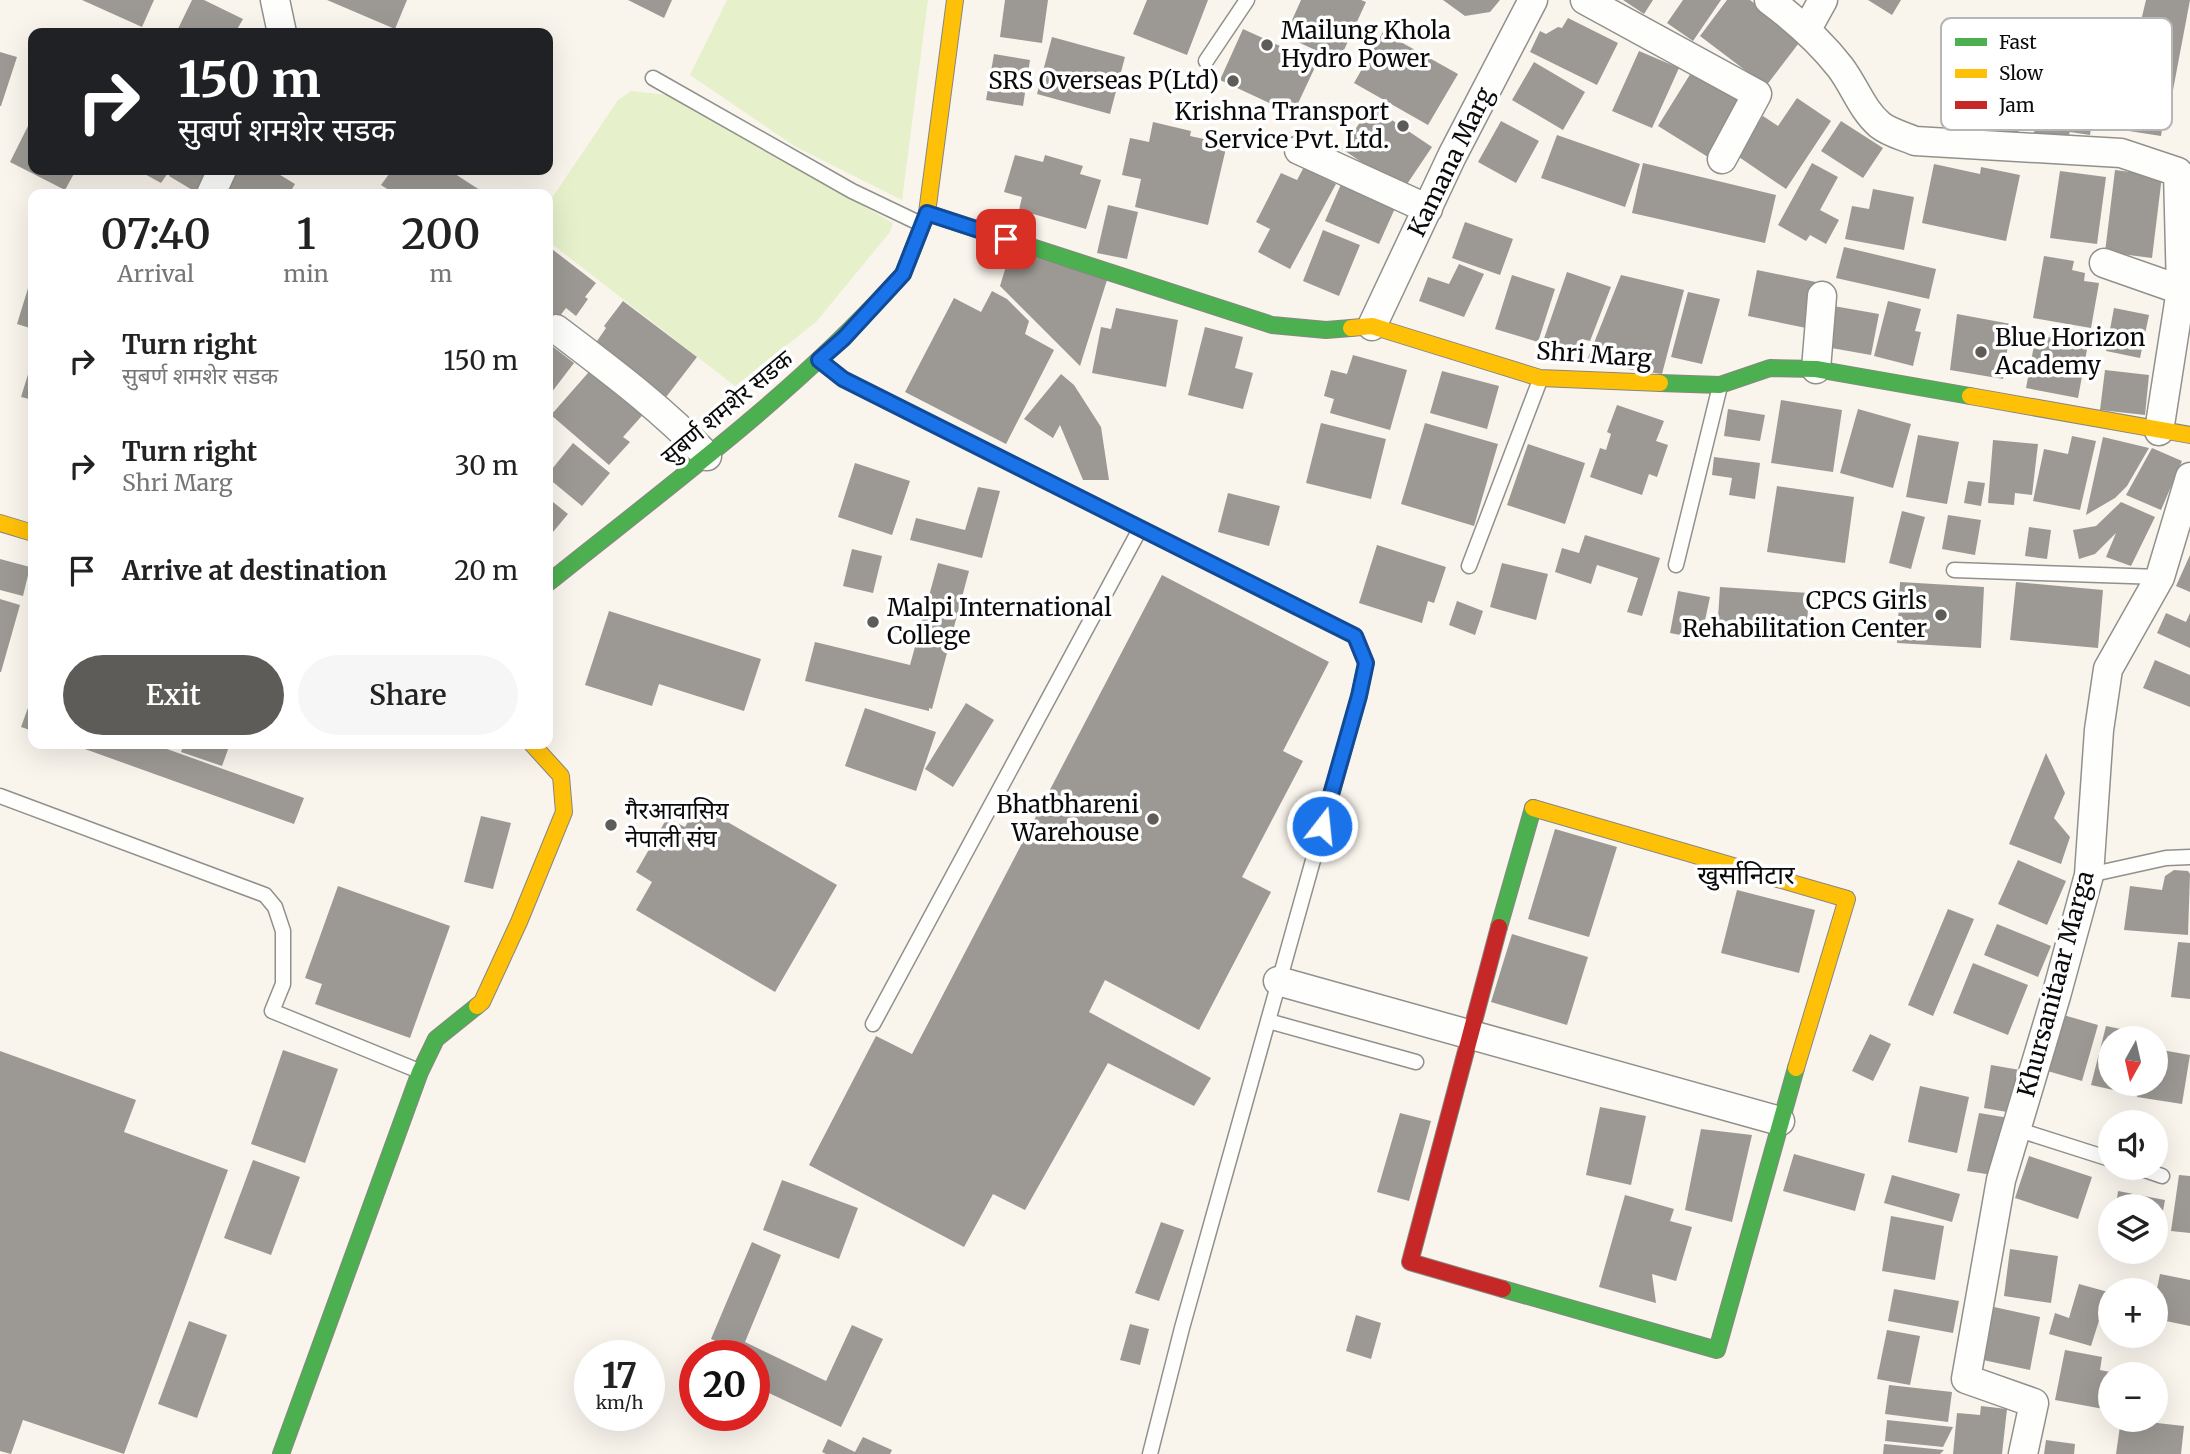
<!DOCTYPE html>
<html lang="en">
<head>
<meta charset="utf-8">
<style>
  body { margin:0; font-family:Merriweather,"Noto Sans Devanagari",serif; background:#f6f6f6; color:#222; height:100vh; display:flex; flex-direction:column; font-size:26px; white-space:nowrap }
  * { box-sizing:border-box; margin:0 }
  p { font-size:23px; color:#767676 }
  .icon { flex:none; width:38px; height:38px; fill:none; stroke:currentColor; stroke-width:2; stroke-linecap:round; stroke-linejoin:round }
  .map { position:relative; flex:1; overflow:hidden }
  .drawer { position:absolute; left:28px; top:189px; width:525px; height:560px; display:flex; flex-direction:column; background:#fff; border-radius:14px; box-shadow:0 7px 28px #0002 }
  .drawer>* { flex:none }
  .hud { position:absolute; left:28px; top:28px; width:525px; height:147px; border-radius:14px; box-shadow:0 7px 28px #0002; background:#202124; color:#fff; overflow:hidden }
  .needle { width:46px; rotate:188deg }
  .tools { position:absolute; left:2098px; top:1026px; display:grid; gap:14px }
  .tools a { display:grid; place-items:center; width:70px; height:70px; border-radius:50%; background:#fff; box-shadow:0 7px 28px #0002; font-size:35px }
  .speed { position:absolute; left:574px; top:1340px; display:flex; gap:14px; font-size:35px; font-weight:700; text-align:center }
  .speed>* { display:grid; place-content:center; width:91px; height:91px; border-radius:50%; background:#fff; box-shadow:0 7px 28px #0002; line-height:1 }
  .speed small { font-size:18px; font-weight:400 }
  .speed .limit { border:10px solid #d22; background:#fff; color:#111 }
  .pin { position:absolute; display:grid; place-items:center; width:60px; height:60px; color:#fff; margin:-30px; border-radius:14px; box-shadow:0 4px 10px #0006 }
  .me { position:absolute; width:77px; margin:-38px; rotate:16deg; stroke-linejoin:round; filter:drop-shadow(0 0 5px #0008) }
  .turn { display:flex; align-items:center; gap:24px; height:147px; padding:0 35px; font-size:32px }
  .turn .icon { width:91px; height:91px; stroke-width:2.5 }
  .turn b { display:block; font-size:49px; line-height:60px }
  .eta { display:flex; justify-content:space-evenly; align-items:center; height:119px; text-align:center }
  .eta b { font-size:42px; font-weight:600; line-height:49px }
  .cta { display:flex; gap:14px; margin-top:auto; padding:14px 35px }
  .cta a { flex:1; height:80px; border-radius:42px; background:#5e5c59; color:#fff; font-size:28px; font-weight:600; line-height:80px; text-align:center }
  .cta a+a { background:#f6f6f6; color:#222 }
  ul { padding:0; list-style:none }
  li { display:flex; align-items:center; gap:21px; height:105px; padding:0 35px }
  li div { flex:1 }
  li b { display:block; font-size:26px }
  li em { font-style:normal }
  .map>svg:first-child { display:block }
</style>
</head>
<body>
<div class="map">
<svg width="2190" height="1454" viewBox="0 0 2190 1454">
  <rect width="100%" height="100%" fill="#f9f5ed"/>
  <path fill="#e6f0ca" d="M727 0H928L902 200 796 147 690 75Z
    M631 91 668 95 893 223 890 232 816 322 735 386 548 241V204L618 100Z"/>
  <path fill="#9c9893" d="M82 0H154L142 27Z
    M192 0H204L243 19 235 33H176Z
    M327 0H407L395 29Z
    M628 0H672L664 18Z
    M1005 0H1048L1042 43 1000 37Z
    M1147 0H1208L1187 55 1133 34Z
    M1301 0H1361L1366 2 1339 61 1285 36Z
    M1443 0H1500L1490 12 1465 16Z
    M1623 0H1653L1644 14Z
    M1683 0H1721L1693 41 1667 23Z
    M1727 0H1750L1802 39 1766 86 1700 36Z
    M1868 0H1901L1892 15Z
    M2146 0H2190L2173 90 2127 79Z
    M1568 18 1618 43 1597 85 1530 52 1540 31 1546 34 1558 27 1562 28Z
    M1243 29 1317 63 1293 114 1220 80Z
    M1383 32 1458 74 1428 125 1354 83Z
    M1052 37 1125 57 1110 114 1037 94Z
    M1639 51 1679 68 1652 128 1612 111Z
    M0 52 17 57 1 106H0Z
    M994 54 1030 60 1023 106 986 100Z
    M1534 62 1585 92 1563 130 1512 100Z
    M1694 68 1744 99 1708 157 1658 126Z
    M2044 68 2089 74 2088 82 2098 83 2090 135 2070 132 2067 138 2034 133Z
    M1947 74 2024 83 2018 133 1941 125Z
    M2103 89 2167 99 2161 136 2097 126Z
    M1797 98 1831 121 1786 189 1736 155 1763 116 1778 126Z
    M1371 106 1432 147 1403 190 1342 149Z
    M33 116V170H76L65 190 10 162Z
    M1501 121 1539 141 1516 183 1478 162Z
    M1841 121 1883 148 1863 178 1821 151Z
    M1153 122 1191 131 1190 136 1227 144 1208 225 1135 207 1141 179 1122 175 1130 138 1149 142Z
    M1557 135 1640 164 1625 207 1541 178Z
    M1015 155 1043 162 1045 155 1083 166 1080 174 1101 180 1086 229 1019 210 1022 197 1004 192Z
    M1643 163 1776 195 1765 243 1632 213Z
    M1812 163 1838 177 1820 210 1839 220 1826 244 1810 235 1806 241 1778 225Z
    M1934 164 1980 174 1981 167 2020 175 2006 241 1922 223Z
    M1304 167 1336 184 1290 269 1258 252 1270 229 1256 222 1281 173 1297 180Z
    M143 170H170L161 183 141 172Z
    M173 170H210L199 194 169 176Z
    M232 170H272L295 184 289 194H234L221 186Z
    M392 170H449L486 194H395L381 185Z
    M2115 170 2162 176 2152 258 2105 252Z
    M2060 171 2106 177 2097 244 2050 238Z
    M1342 182 1396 206 1379 244 1325 221Z
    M1873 189 1914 197 1904 250 1845 239 1852 206 1869 209Z
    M1108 205 1138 212 1127 259 1097 253Z
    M1465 222 1513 239 1500 275 1452 258Z
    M1323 230 1360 245 1339 296 1303 281Z
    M548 246 596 283 585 297 588 299 576 316 566 308 556 321 548 315Z
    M1844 247 1936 269 1929 299 1836 278Z
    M1011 250 1107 280 1080 366 1000 286Z
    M2044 256 2074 261 2072 270 2085 273 2084 281 2099 283 2091 328 2033 318Z
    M1459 264 1484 274 1464 317 1419 301 1428 277 1449 284Z
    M1757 270 1821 283 1811 329 1748 316Z
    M1567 272 1611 287 1590 341 1582 339 1571 364 1539 353Z
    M1512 275 1555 289 1538 342 1495 329Z
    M1621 275 1684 290 1662 374 1586 363Z
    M29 285 33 287V329L17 324Z
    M992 291 1007 299 1029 321 1025 334 1054 350 1006 444 905 392 954 298 981 312Z
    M1688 292 1720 299 1702 364 1671 357Z
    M623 301 697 357 663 401 593 347 606 328 604 326Z
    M1888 301 1921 309 1915 331 1921 332 1913 366 1874 356Z
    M1828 305 1879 314 1871 355 1820 346Z
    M1116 308 1178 320 1166 387 1092 373 1101 327 1111 329Z
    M2114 308 2149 315 2140 358 2106 351Z
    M1957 314 2011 324 2003 379 1950 370Z
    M1205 327 1243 337 1235 368 1253 373 1243 409 1188 395Z
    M2036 335 2088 344 2078 398 2026 388Z
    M548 343 574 363 548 397Z
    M1353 355 1407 370 1390 430 1330 413 1334 399 1324 396 1331 370 1347 374Z
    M33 358V400L21 397Z
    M595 365 648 409 623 437 630 442 609 465 551 415Z
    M2105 370 2149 375 2145 415 2100 410Z
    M1442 371 1499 386 1487 429 1430 413Z
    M1061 374 1074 385 1101 427 1109 480H1083L1060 425 1053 438 1024 419Z
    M1781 400 1842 410 1833 472 1771 463Z
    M1617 405 1664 421 1656 441 1668 445 1657 477 1649 474 1642 495 1590 477 1600 448 1606 450 1611 434 1607 432Z
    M1728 409 1765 415 1760 441 1724 436Z
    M1858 409 1911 424 1893 488 1840 473Z
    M1321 423 1386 439 1371 499 1306 483Z
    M1425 423 1498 444 1474 526 1401 504Z
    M1918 435 1959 442 1947 504 1906 497Z
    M2072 436 2096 441 2080 510 2033 501 2044 449 2068 454Z
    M2103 437 2149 448 2127 486 2115 498 2086 515Z
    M1993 440 2038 444 2032 495 2015 493 2014 505 1988 503Z
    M573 443 610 473 582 506 548 478V474Z
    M1528 444 1585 463 1565 524 1507 505Z
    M2152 448 2182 461 2161 510 2126 495Z
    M1714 457 1760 463 1755 499 1729 495 1732 478 1712 475Z
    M855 463 910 481 892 535 838 517Z
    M1968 481 1985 483 1981 506 1964 503Z
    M1777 486 1854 497 1845 563 1767 552Z
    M978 487 1000 491 982 558 910 540 916 518 965 530Z
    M1228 493 1280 506 1269 546 1218 532Z
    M548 498 568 514 548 538Z
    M2121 502 2155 517 2131 566 2106 557 2116 533 2095 554 2079 559 2073 530 2096 526Z
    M1902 511 1925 517 1911 569 1889 563Z
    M1948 515 1981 520 1975 555 1942 549Z
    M2029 527 2051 530 2047 559 2025 556Z
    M1585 535 1660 558 1642 616 1627 612 1638 578 1597 565 1591 584 1555 572 1562 548 1579 553Z
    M1377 545 1446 567 1434 603 1428 601 1422 623 1359 603Z
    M852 549 882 556 873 593 843 586Z
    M2190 555V592L2176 586Z
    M0 559 30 567 23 596 0 590Z
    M938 563 969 571 932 709 929 708V711L805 681 815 642 910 665Z
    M1502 563 1548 574 1536 620 1490 607Z
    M1162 575 1329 662 1283 751 1303 761 1242 877 1271 892 1199 1030 1105 980 1089 1012 1211 1078 1194 1106 1108 1063 1025 1210 993 1194 964 1247 809 1165 876 1036 912 1054Z
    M1900 582 1984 587 1981 648 1897 643Z
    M2016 582 2103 590 2098 648 2010 640Z
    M1720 587 1809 593 1806 640 1717 634Z
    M1678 591 1710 597 1701 639 1670 633Z
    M0 599 20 605 1 672H0Z
    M1457 601 1483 611 1475 635 1449 625Z
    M609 611 761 659 744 711 659 684 652 706 585 685Z
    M2166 613 2186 622 2190 613V648L2157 633Z
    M2155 660 2190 675V707L2143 688Z
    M33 694V731L21 727Z
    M966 703 994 720 953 787 925 769Z
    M865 708 936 732 916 791 845 766Z
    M84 744H153L304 798 294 824 82 748Z
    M184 744H230L222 766 181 752Z
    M2046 753 2065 793 2054 818 2070 837 2061 864 2009 844Z
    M698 805 837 885 775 992 636 910 652 882 636 872 667 818 685 827Z
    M481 816 511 823 493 889 464 882Z
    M1555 829 1617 847 1589 937 1528 919Z
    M2018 860 2066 881 2047 925 1998 904Z
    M2174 870 2188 871 2190 874 2188 935 2124 930 2130 886 2162 890 2165 876Z
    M338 886 450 926 410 1038 315 1004 322 984 305 978Z
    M1737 890 1815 910 1799 973 1721 953Z
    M1948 909 1974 919 1933 1016 1908 1005Z
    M1997 924 2051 946 2038 977 1984 955Z
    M1512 934 1588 957 1567 1025 1491 1002Z
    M2178 942 2190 943V999L2171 997Z
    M1973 963 2028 985 2008 1035 1953 1013Z
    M2060 1014 2098 1025 2082 1081 2044 1070Z
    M2106 1026 2140 1033 2139 1038H2110V1083H2130L2127 1093 2091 1085Z
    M1870 1034 1891 1044 1873 1081 1852 1071Z
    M2156 1049 2190 1055 2182 1104 2137 1097 2139 1083H2156Z
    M283 1050 338 1069 305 1163 251 1144Z
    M0 1051 136 1100 124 1132 228 1170 124 1454 23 1420 11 1454 0 1451Z
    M1991 1065 2020 1070 2013 1113 1984 1108Z
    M1920 1086 1969 1097 1957 1153 1908 1142Z
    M1600 1107 1646 1116 1631 1185 1586 1175Z
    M1400 1113 1431 1121 1409 1201 1377 1192Z
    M1979 1113 2009 1118 1999 1176 1967 1171Z
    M1701 1129 1752 1135 1732 1222 1685 1210Z
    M1794 1154 1865 1174 1855 1211 1783 1191Z
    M2029 1156 2092 1177 2078 1219 2015 1198Z
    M253 1160 300 1177 271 1255 224 1238Z
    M1892 1175 1960 1194 1952 1222 1884 1203Z
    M2179 1175 2190 1176V1233L2171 1231Z
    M782 1180 858 1208 839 1259 763 1230Z
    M2118 1191 2165 1200 2157 1243 2156 1206H2116Z
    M1625 1195 1674 1209 1670 1221 1692 1227 1676 1281 1652 1274 1656 1303 1599 1287Z
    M2106 1215 2110 1216V1237L2101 1235Z
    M1891 1216 1944 1226 1935 1280 1882 1271Z
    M1161 1222 1184 1230 1159 1301 1135 1293Z
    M752 1242 781 1255 745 1342 826 1381 852 1325 883 1339 841 1427 754 1386V1356H727L731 1348 711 1339Z
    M2010 1249 2058 1256 2051 1303 2004 1296Z
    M2160 1274 2190 1280V1326L2156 1319V1293Z
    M2079 1284 2108 1292 2091 1346 2049 1334 2055 1313 2069 1318Z
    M1894 1289 1959 1301 1953 1333 1888 1321Z
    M1994 1307 2040 1317 2030 1370 1983 1360Z
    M1356 1315 1381 1323 1371 1359 1346 1351Z
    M189 1321 227 1335 197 1418 158 1404Z
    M1130 1324 1149 1329 1140 1365 1120 1360Z
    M1887 1330 1920 1336 1910 1385 1877 1379Z
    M2065 1350 2102 1357 2100 1370 2110 1372 2109 1410 2055 1400Z
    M1889 1385 1952 1392 1948 1422 1885 1414Z
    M1981 1406 2007 1409 2002 1454H1953L1957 1413 1980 1415Z
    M2121 1419 2184 1426 2181 1454H2116Z
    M1887 1420 1953 1427 1943 1447 1885 1441Z
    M863 1437 892 1450 890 1454H826L822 1452 828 1439 855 1452Z
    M2046 1440 2075 1444 2074 1454H2044Z
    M1884 1444 1944 1450 1940 1454H1883Z"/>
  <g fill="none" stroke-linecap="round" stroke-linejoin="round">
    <g stroke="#92908c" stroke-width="17">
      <path id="lane" d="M1206 61 1247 0
        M653 78 852 191 921 224
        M820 361 843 379 1355 636 1366 663 1359 696 1182 1328 1150 1454
        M1676 565 1720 386
        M1469 566 1540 380
        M1954 570 2160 577
        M0 796 265 895 275 907 283 931V984L272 1011 419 1071
        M2089 875 2166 858 2190 857
        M1268 1021 1416 1062
        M873 1024 1140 529
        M2016 1129 2110 1159
        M2136 1167 2162 1176"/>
    </g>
    <g stroke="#92908c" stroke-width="31">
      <path id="street" d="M275 0 282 33
        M1585 0 1757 94 1722 159
        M1769 0C1796 20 1819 40 1840 67 1854 85 1862 110 1880 125 1890 133 1904 136 1915 141L2121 153 2178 172 2181 290 2159 431
        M1807 29 1823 0
        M1299 150 1428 209
        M211 194 222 170
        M2104 263 2181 290
        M1372 326 1452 156 1533 0
        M556 329C610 370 660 407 707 456
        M1816 369 1822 296
        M1278 981 1780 1121
        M2023 1454 2034 1403 1966 1379 2001 1180 2056 996 2089 875 2099 730 2108 669 2160 577 2190 477"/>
    </g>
    <g stroke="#888683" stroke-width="18">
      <path id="fast" d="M927 213 1272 325 1326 330 1351 328
        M1660 383 1720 385 1770 368 1816 369 1970 396
        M548 583C665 489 788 399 890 288
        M1499 927 1533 808
        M1503 1289 1717 1350 1796 1068
        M281 1454 420 1072 436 1039 477 1006"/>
    </g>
    <g stroke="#888683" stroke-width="18">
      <path id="slow" d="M890 288 903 274 927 213 955 0
        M1351 328 1372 326 1540 378 1660 383
        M1970 396 2190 435
        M0 523 33 533
        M1533 808 1847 899 1796 1068
        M477 1006 482 1002 519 922 564 812 561 776 532 744"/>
    </g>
    <g stroke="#888683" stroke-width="18">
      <path id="jam" d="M1499 927 1410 1262 1503 1289"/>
    </g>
    <use href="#lane" stroke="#fefefc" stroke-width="14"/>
    <use href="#street" stroke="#fefefc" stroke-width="28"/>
    <use href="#fast" stroke="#4caf50" stroke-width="16"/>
    <use href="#slow" stroke="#ffc107" stroke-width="16"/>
    <use href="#jam" stroke="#c62828" stroke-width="16"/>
  </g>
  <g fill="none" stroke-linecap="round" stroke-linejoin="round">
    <g stroke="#114b97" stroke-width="18">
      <path id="route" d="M1006 239 927 213 903 274 844 338 819 360 843 379 1355 636 1366 663 1359 696 1322 826"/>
    </g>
    <use href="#route" stroke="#1a73e8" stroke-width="12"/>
  </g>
  <g fill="#5e5c59" stroke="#fff" stroke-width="2.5">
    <circle cx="1267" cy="45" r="7"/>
    <circle cx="1233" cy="81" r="7"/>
    <circle cx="1403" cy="126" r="7"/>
    <circle cx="1981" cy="352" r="7"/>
    <circle cx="1941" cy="615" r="7"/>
    <circle cx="873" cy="622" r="7"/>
    <circle cx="1153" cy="819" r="7"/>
    <circle cx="611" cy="825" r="7"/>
  </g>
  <g text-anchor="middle" stroke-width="7" stroke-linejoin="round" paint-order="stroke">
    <g font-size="24" fill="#0a0a0a" stroke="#fff" text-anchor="start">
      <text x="1281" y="39">Mailung Khola<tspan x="1281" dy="28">Hydro Power</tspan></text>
      <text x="1219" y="89" text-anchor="end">SRS Overseas P(Ltd)</text>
      <text x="1389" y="120" text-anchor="end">Krishna Transport<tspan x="1389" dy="28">Service Pvt. Ltd.</tspan></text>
      <text x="1995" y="346">Blue Horizon<tspan x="1995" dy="28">Academy</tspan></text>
      <text x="1927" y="609" text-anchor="end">CPCS Girls<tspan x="1927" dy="28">Rehabilitation Center</tspan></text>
      <text x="887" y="616">Malpi International<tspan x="887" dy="28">College</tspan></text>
      <text x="1139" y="813" text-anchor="end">Bhatbhareni<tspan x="1139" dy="28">Warehouse</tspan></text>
      <text x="625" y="819">गैरआवासिय<tspan x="625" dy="28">नेपाली संघ</tspan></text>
    </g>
    <g font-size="24" fill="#0a0a0a" stroke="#fff">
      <text transform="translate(1451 162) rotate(-64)" y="8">Kamana Marg</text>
      <text transform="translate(1594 355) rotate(4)" y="8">Shri Marg</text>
      <text transform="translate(727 408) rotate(-40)" y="8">सुबर्ण शमशेर सडक</text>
      <text transform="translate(2056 984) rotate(-75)" y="8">Khursanitaar Marga</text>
    </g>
    <g font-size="26" fill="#0a0a0a" stroke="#fff">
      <text x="1746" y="884">खुर्सानिटार</text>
    </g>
  </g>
  <rect x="1941" y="18" width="231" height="112" rx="10" fill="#fff" stroke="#b6b6b6" stroke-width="2"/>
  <rect x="1955" y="38" width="32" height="8" fill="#4caf50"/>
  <rect x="1955" y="69" width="32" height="9" fill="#ffc107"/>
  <rect x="1955" y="101" width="32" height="8" fill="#c62828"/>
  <g font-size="19" fill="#0a0a0a">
    <text x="1999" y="49">Fast</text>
    <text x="1999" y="80">Slow</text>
    <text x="1999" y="112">Jam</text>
  </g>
</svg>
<div class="tools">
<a><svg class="needle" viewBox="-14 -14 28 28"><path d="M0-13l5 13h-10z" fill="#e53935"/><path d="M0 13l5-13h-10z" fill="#767676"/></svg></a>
<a><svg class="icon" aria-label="sound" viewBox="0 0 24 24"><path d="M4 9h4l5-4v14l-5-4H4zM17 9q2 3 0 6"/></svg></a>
<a><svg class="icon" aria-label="layers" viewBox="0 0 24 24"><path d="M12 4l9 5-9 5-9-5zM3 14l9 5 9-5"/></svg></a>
<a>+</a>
<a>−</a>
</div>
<div class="speed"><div>17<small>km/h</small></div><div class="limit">20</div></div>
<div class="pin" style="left:1006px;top:239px;background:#d93025"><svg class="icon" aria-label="arrive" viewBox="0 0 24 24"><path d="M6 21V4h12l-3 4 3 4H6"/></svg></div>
<svg class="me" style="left:1322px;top:826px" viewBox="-20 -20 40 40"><circle r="17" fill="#1a73e8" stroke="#fff" stroke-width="3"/><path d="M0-11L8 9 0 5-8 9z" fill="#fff"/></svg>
<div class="hud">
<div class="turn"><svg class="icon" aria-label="right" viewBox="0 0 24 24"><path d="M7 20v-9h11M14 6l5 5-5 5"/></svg><div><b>150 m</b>सुबर्ण शमशेर सडक</div></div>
</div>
<section class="drawer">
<div class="eta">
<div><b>07:40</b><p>Arrival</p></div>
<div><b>1</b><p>min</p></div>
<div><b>200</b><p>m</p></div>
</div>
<ul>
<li><svg class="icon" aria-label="right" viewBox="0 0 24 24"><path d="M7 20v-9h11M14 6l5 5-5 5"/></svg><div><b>Turn right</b><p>सुबर्ण शमशेर सडक</p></div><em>150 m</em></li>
<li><svg class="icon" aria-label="right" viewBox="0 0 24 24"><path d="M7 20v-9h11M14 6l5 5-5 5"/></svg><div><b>Turn right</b><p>Shri Marg</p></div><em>30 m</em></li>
<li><svg class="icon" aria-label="arrive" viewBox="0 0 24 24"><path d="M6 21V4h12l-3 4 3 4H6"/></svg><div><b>Arrive at destination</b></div><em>20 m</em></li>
</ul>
<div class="cta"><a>Exit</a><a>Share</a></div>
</section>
</div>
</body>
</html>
